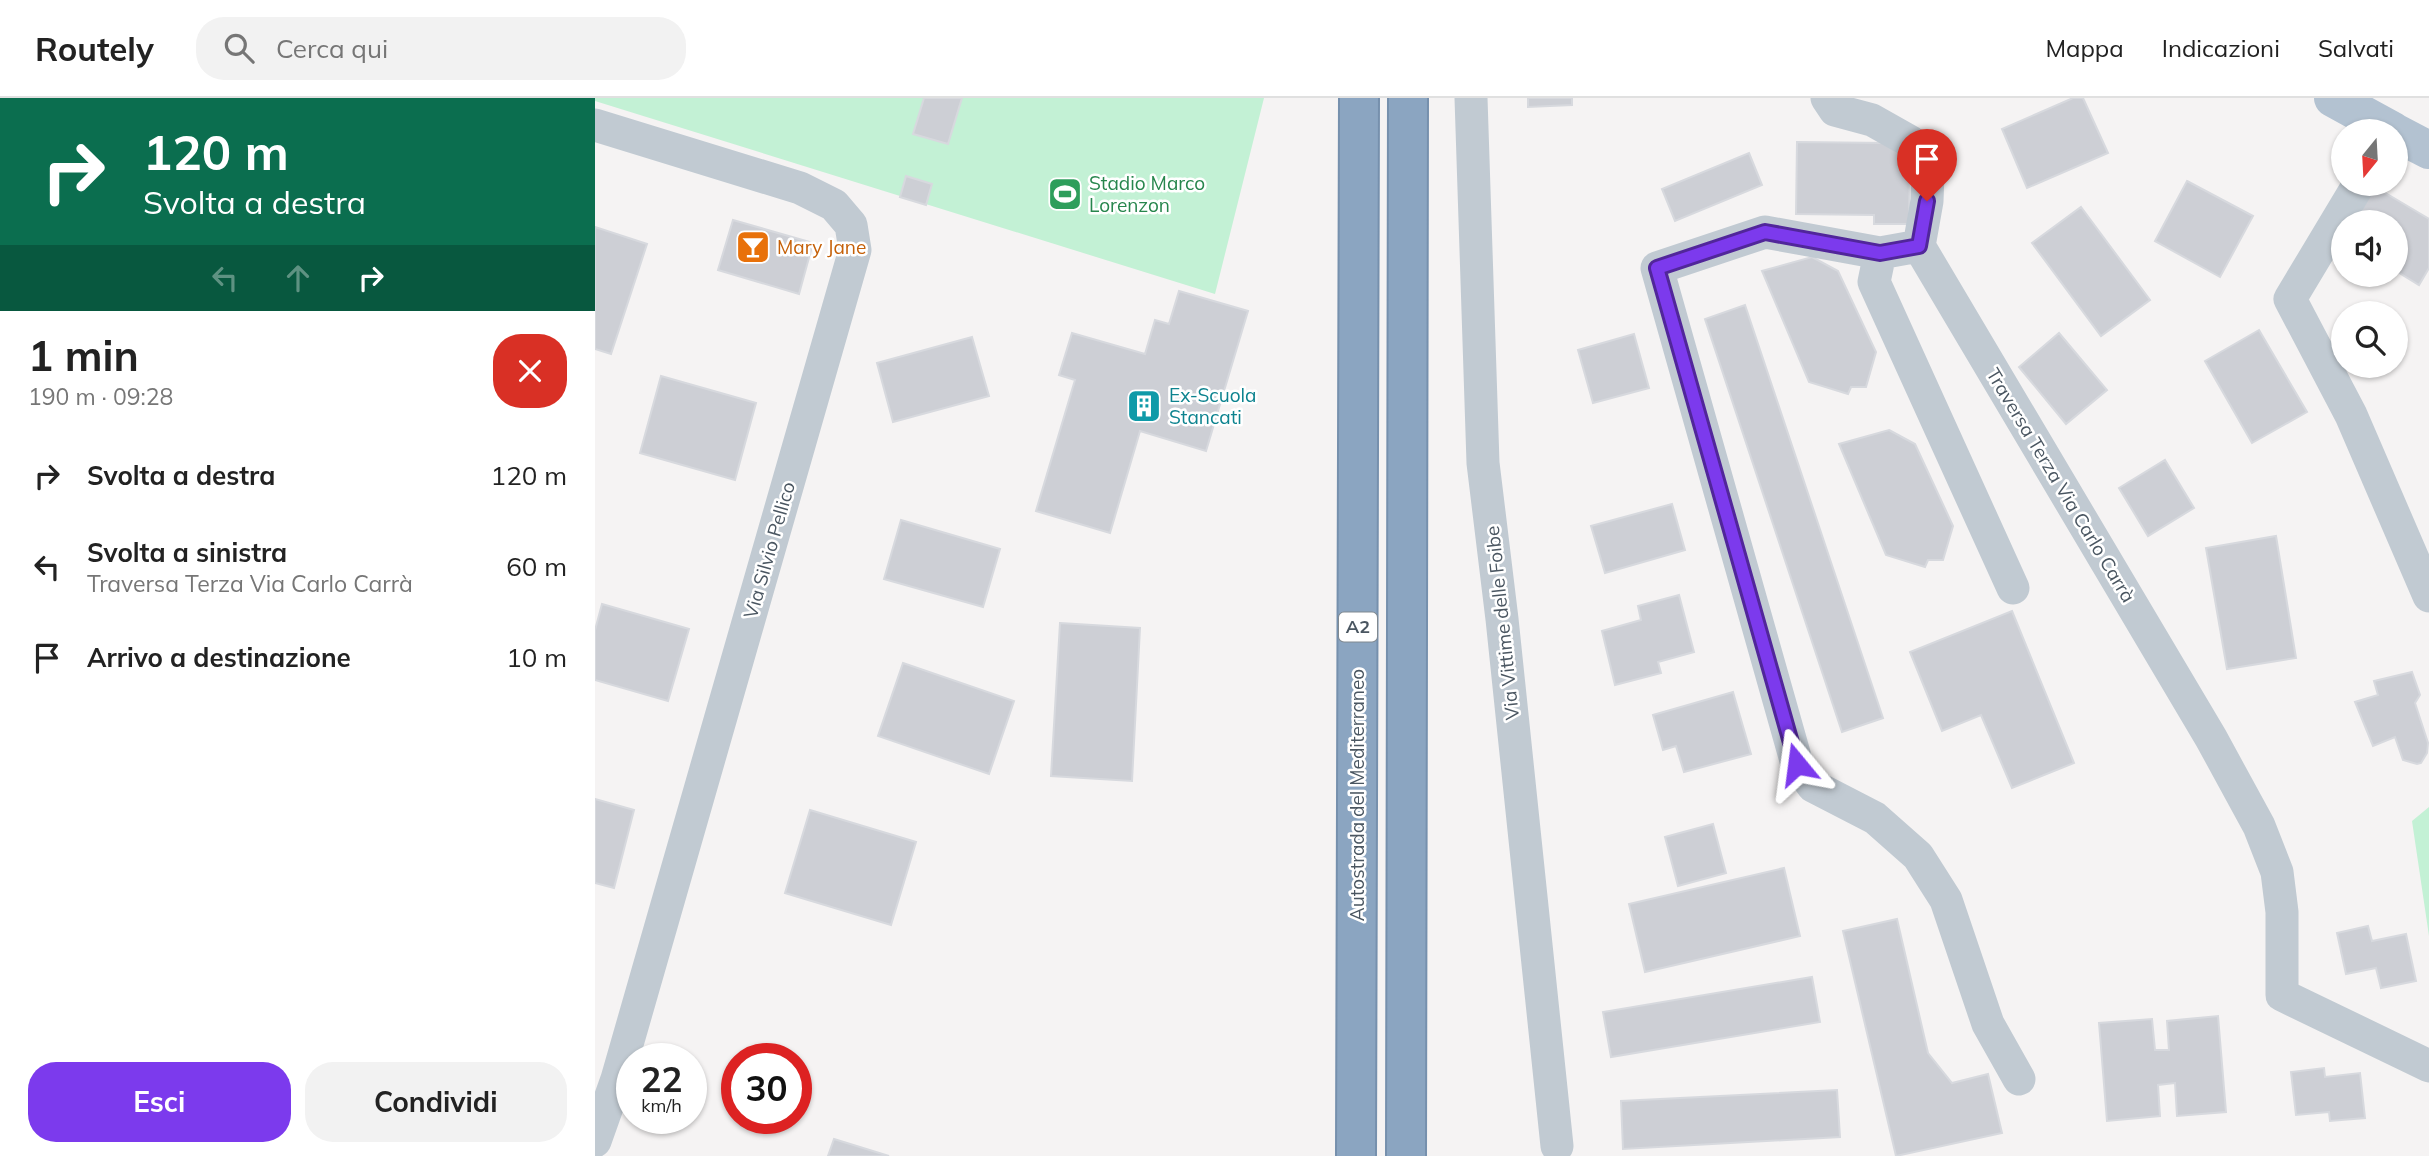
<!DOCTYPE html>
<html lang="it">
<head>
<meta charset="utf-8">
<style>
  body { margin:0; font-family:Mulish,sans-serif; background:#f2f2f2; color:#222; height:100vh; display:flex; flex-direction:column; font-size:26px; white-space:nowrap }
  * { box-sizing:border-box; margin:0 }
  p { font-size:23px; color:#767676 }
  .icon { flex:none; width:38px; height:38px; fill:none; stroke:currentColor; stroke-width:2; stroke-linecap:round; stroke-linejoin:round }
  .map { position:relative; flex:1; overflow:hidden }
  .sheet { display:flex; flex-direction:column; background:#fff; width:595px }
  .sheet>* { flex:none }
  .top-card { background:#0b6e4f; color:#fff; overflow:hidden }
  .needle { width:46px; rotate:198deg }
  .tools { position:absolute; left:1736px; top:21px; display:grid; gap:14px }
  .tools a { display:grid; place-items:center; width:77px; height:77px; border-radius:50%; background:#fff; box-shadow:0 2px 5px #0004; font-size:35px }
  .speed { position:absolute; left:21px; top:945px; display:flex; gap:14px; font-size:35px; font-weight:700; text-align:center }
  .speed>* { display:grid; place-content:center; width:91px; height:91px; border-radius:50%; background:#fff; box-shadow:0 2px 5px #0004; line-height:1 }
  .speed small { font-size:18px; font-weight:400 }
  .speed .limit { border:10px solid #d22; background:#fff; color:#111 }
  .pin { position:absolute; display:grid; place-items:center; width:60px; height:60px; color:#fff; margin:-72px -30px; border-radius:50% 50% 50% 0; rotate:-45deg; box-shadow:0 0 7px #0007 }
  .pin .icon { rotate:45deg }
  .me { position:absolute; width:77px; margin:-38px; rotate:344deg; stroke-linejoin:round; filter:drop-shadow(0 0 5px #0008) }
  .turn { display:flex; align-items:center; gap:24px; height:147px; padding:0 28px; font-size:32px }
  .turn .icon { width:91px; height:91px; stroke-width:2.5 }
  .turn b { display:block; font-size:49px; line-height:60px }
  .lanes { display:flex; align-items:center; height:66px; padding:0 28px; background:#0003; justify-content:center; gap:35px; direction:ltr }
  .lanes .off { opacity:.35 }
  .round { display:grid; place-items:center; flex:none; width:74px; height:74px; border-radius:28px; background:#f2f2f2 }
  .headline { display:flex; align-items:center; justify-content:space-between; height:119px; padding:0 28px }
  h1 { font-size:42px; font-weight:700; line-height:52px }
  .primary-button { display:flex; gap:14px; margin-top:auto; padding:14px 28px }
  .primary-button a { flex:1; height:80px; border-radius:28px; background:#7c3aed; color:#fff; font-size:28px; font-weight:700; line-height:80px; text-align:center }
  .primary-button a+a { background:#f2f2f2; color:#222 }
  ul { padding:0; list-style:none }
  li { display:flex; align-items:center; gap:21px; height:91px; padding:0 28px }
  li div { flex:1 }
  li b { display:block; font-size:26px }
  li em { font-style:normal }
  header { display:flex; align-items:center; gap:42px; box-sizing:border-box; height:98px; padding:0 35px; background:#fff; border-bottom:2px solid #e0e0e0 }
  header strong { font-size:33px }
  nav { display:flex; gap:38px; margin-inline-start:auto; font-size:24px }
  .search { width:490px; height:63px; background:#f2f2f2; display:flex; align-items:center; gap:18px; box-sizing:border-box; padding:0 24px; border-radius:28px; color:#767676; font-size:26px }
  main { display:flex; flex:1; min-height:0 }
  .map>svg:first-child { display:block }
</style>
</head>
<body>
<header>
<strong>Routely</strong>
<div class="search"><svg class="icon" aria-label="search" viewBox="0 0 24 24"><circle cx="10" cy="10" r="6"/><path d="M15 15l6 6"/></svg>Cerca qui</div>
<nav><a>Mappa</a><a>Indicazioni</a><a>Salvati</a></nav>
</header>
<main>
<section class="sheet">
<div class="top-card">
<div class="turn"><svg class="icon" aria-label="right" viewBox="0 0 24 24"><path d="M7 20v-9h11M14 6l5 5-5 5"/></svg><div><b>120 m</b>Svolta a destra</div></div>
<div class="lanes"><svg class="icon off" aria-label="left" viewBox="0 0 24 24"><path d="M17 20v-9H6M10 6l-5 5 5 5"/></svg><svg class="icon off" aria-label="ahead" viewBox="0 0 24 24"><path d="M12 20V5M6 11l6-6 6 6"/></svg><svg class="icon" aria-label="right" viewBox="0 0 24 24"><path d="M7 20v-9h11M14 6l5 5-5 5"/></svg></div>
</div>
<div class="headline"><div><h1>1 min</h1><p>190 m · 09:28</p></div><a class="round" style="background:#d93025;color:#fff"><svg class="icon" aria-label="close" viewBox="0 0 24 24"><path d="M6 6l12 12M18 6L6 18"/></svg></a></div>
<ul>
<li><svg class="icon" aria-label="right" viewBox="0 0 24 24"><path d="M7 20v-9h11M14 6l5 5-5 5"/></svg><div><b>Svolta a destra</b></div><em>120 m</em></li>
<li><svg class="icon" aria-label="left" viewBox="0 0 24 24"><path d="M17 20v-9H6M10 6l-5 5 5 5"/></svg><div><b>Svolta a sinistra</b><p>Traversa Terza Via Carlo Carrà</p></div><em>60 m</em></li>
<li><svg class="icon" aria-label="arrive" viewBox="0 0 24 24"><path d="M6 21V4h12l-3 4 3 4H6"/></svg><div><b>Arrivo a destinazione</b></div><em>10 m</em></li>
</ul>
<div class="primary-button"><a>Esci</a><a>Condividi</a></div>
</section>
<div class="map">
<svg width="1834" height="1058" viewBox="0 0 1834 1058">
  <rect width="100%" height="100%" fill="#f5f3f3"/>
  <path fill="#c3f1d5" d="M0 0H669L620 196 0 3Z
    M1834 709V838L1817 723Z"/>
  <path fill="#cdcfd5" stroke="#d7d9de" stroke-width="2" d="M329 0H367L353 46 318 36Z
    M933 0H977V7L933 9Z
    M1478 0H1488L1513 55 1432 90 1407 31Z
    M1202 44 1293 45 1315 68 1314 126H1279V117L1201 116Z
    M1154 55 1167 87 1080 123 1067 91Z
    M311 78 337 86 331 107 305 99Z
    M1592 83 1658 118 1625 179 1560 143Z
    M1777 87 1834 121V170L1824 187 1801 173V124H1755Z
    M1486 109 1555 202 1506 238 1437 145Z
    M138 122 218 145 204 196 123 172Z
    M0 129 52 146 16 256 0 251Z
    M1217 159 1243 173 1281 254 1271 289H1256L1253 296 1214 284 1167 173Z
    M584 193 653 213 611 353 545 333 515 435 441 413 480 282 464 277 477 235 550 256 560 222 574 226Z
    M1150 207 1288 620 1247 634 1110 221Z
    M1664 232 1712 314 1657 345 1610 263Z
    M1464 235 1512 292 1471 326 1424 269Z
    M1039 236 1054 290 998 305 983 252Z
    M377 239 394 298 298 324 282 265Z
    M66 278 161 305 140 382 45 355Z
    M1294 332 1320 346 1358 428 1348 462H1333L1330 469 1291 457 1244 346Z
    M1570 362 1599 410 1553 438 1524 390Z
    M1077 406 1090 452 1010 475 996 428Z
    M306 422 405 451 388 509 289 481Z
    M1681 438 1701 560 1632 571 1611 450Z
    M1084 497 1099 554 1063 564 1066 575 1020 587 1007 533 1046 522 1043 508Z
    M7 506 94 531 73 603 0 582V532Z
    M1417 513 1479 665 1417 690 1386 617 1347 633 1315 554Z
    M465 525 545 530 537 683 456 678Z
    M308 565 419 603 394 676 283 638Z
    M1817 574 1825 597 1820 605 1833 645 1832 655 1826 665 1822 666 1808 662 1800 639 1778 648 1760 604 1783 597 1779 583Z
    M1138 594 1156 656 1089 674 1081 648 1068 652 1058 617Z
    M0 701 39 712 19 790 0 785Z
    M215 712 321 744 296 827 190 795Z
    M1118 726 1131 775 1083 788 1070 739Z
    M1189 770 1205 838 1050 874 1034 806Z
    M1302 821 1333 955 1357 985 1393 976 1407 1035 1301 1058 1248 833Z
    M1773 828 1777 843 1811 836 1821 883 1786 890 1781 870 1751 876 1742 835Z
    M1217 879 1225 924 1016 959 1008 914Z
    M1623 918 1631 1014 1582 1018 1580 985 1563 987 1565 1018 1512 1023 1504 925 1557 921 1560 952H1574L1572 923Z
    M1729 970 1730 979 1765 975 1770 1020 1735 1023 1734 1014 1701 1017 1696 974Z
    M1242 992 1245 1039 1028 1051 1026 1003Z
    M239 1041 294 1058H233Z"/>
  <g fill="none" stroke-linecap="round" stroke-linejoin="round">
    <g stroke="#7690ad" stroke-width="42">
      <path id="highway" d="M761 1058 764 0
        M811 1058 813 0"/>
    </g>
    <path stroke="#c1cad2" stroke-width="33" d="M876 0 888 365 907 521 962 1048
      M1232 0 1240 12 1277 22 1316 44 1333 76 1332 103 1324 148 1616 640 1664 728 1682 774 1687 814V897L1834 968
      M0 27 205 90 239 107 256 127 260 152 22 981 0 1043
      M1764 86 1695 201 1756 317 1834 498
      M1324 148 1285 155 1170 134 1062 170 1202 666 1218 688 1280 720 1323 758 1351 802 1393 926 1424 981
      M1285 155 1279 184 1418 490"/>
    <path stroke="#b3c2d1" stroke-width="38" d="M1738 0 1798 33
      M1801 35 1834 52"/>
    <use href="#highway" stroke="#8ba5c1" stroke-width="38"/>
  </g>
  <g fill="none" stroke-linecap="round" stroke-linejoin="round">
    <g stroke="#51269a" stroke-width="18">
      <path id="route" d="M1202 666 1062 170 1170 134 1285 155 1324 148 1332 103"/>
    </g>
    <use href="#route" stroke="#7c3aed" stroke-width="12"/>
  </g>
  <defs>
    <g id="stadium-square" transform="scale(1.75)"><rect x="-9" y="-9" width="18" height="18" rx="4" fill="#2e9e5b" stroke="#fff"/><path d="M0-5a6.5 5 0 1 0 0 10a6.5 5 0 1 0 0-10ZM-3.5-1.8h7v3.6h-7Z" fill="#fff"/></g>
    <g id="bar-square" transform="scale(1.75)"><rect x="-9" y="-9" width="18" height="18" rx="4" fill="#e8710a" stroke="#fff"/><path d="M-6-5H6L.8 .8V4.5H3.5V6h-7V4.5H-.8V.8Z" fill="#fff"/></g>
    <g id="building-square" transform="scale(1.75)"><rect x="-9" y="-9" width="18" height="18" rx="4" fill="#0f9aa8" stroke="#fff"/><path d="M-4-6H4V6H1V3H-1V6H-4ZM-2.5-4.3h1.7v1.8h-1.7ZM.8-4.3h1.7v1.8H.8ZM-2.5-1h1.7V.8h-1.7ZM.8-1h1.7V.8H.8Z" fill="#fff"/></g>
  </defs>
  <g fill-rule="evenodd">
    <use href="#stadium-square" x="470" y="96"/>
    <use href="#bar-square" x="158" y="149"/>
    <use href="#building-square" x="549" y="308"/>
  </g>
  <g text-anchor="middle" stroke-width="5" stroke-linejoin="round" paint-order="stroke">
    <rect fill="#fff" stroke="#808990" stroke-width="2" x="744" y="514.5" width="38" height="29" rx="5"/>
    <g font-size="18" font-weight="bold" fill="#4a5661">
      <text x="763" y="535">A2</text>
    </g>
    <g font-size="19" fill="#27864d" stroke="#fff" text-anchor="start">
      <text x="494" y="92">Stadio Marco<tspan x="494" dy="22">Lorenzon</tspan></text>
    </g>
    <g font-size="19" fill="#c56008" stroke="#fff" text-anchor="start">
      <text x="182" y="156">Mary Jane</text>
    </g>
    <g font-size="19" fill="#0d838f" stroke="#fff" text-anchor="start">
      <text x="574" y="304">Ex-Scuola<tspan x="574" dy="22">Stancati</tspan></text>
    </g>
    <g font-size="19" fill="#4a5661" stroke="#fff">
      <text transform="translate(1466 387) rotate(59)" y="7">Traversa Terza Via Carlo Carrà</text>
      <text transform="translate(174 452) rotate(-74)" y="7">Via Silvio Pellico</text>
      <text transform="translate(907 525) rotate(-96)" y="7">Via Vittime delle Foibe</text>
      <text transform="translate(762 697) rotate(-90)" y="7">Autostrada del Mediterraneo</text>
    </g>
  </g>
</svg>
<div class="tools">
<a><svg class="needle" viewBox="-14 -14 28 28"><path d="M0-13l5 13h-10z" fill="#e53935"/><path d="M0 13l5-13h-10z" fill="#767676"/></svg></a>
<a><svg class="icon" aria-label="sound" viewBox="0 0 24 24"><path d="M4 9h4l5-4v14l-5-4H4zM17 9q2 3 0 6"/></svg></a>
<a><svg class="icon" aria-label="search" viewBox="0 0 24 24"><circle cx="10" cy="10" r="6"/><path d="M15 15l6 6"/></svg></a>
</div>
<div class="speed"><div>22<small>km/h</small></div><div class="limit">30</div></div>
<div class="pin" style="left:1332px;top:103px;background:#d93025"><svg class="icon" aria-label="arrive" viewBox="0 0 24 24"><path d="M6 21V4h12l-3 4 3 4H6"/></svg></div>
<svg class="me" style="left:1202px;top:666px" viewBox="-20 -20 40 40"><path d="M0-17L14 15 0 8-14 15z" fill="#7c3aed" stroke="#fff" stroke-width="4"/></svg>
</div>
</main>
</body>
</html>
